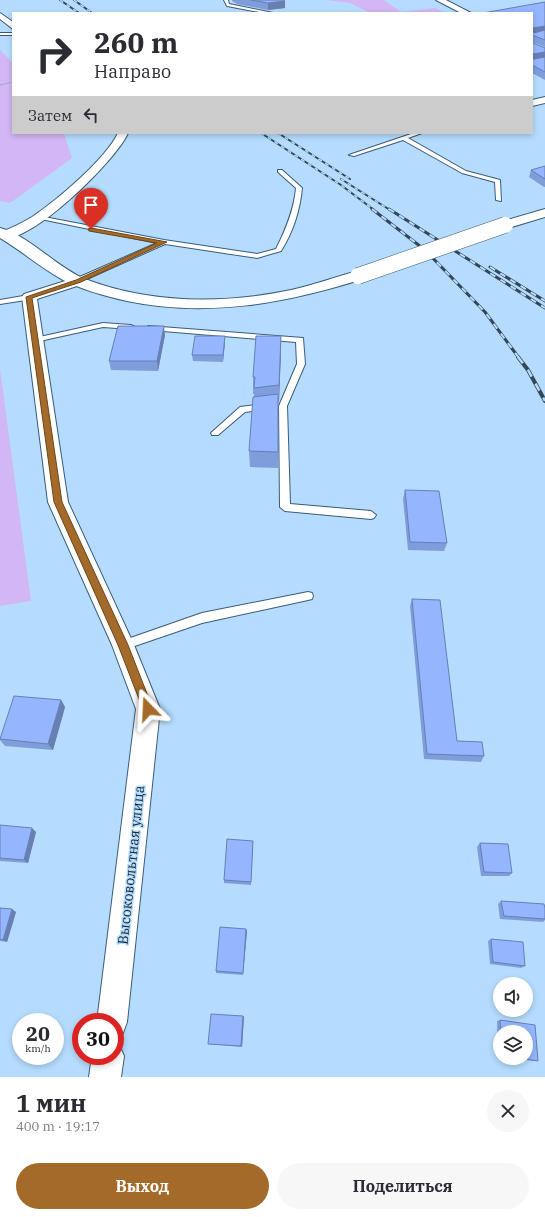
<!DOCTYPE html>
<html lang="ru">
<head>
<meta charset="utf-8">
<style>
  body { margin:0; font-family:"IBM Plex Serif",serif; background:#f7f7f7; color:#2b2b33; height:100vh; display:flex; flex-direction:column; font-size:15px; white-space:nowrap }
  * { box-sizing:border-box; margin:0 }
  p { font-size:13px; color:#7c7c81 }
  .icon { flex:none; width:22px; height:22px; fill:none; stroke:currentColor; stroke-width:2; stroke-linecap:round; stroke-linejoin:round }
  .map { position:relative; height:1077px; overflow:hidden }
  .side { display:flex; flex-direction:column; background:#fff; flex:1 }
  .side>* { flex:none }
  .banner { position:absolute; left:12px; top:12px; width:521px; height:122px; border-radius:0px; box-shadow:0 2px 6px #0003; background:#fff; color:#2b2b33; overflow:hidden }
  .buttons { position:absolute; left:493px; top:977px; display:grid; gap:8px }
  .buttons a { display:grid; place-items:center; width:40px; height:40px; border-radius:50%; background:#fff; box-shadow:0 2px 6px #0003; font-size:20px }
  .speed { position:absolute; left:12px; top:1013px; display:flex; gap:8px; font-size:20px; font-weight:700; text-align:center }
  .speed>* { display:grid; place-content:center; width:52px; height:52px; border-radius:50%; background:#fff; box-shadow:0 2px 6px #0003; line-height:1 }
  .speed small { font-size:10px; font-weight:400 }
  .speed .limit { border:6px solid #d22; background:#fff; color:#111 }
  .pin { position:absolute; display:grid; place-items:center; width:34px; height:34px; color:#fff; margin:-41px -17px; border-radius:50% 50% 50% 0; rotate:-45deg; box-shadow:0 0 4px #0007 }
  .pin .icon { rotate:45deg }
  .me { position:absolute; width:44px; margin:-22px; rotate:339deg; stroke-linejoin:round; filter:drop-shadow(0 0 3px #0008) }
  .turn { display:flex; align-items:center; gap:14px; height:84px; padding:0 16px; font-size:18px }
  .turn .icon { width:52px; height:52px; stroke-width:2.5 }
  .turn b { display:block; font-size:28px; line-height:34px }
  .then { display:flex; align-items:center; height:38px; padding:0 16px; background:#0003; gap:8px; font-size:15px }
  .round { display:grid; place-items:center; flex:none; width:42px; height:42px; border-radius:21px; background:#f7f7f7 }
  .head { display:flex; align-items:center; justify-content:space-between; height:68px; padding:0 16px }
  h1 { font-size:24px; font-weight:700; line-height:30px }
  .action { display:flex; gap:8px; margin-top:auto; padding:8px 16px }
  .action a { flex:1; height:46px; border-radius:24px; background:#a46a29; color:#fff; font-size:16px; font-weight:700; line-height:46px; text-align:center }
  .action a+a { background:#f7f7f7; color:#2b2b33 }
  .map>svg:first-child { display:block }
</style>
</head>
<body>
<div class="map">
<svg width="545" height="1077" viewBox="0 0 545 1077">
  <rect width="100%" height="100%" fill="#b5dcfe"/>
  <path fill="#d3b6f6" d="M327 0H384L401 12 435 8 446 13H370L350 3Z
    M0 50 13 63V133H64L72 158 10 203 0 201Z
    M0 369 31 601 0 606Z"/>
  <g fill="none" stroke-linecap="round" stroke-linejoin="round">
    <g stroke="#395c7a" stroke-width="2">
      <path id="service" d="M224 0H228L229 4 273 13H264L227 6Z
        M0 33H13V35H0Z
        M414 133H422L408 138 466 171 500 180 501 201 496 200 495 182 462 173 403 140 354 156 349 155Z
        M278 170H282L302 188C300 210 293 232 281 251L257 258 165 244 78 283H75V279L157 243 36 218 39 216 164 240 257 254 276 249C286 229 294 210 296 188L278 172Z
        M29 295H32V299L0 304V300Z
        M103 323 131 325 135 327 131 329 103 327 35 342 31 340 35 338Z
        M148 326 303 338 305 364 287 406 290 504 371 511 376 515 374 518 371 519 285 511 280 507 279 406 297 364 296 342 151 330 147 328Z
        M265 404 269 407 268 409 245 412 218 435H212L211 433 240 407Z
        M308 592 312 593 313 596 312 599 308 600 202 623 123 650 119 648 117 645 119 642 202 613Z"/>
    </g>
    <g stroke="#395c7a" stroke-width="2">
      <path id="minor" d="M436 0H446L471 13H461Z
        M0 13 13 22V29L0 19Z
        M545 97V103L532 106V100Z
        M118 133H128C117 159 31 245 1 238V232C12 228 22 223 32 217 56 201 106 159 118 133Z
        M78 277 83 278 85 281 83 284 37 299 68 502 134 645 160 709 127 1022 123 1033 115 1036V1022H97L136 709 112 645 48 502 22 297 24 294Z
        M115 1043 119 1045 124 1056 121 1077H89L92 1056H115Z"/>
    </g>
    <g stroke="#395c7a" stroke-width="2">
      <path id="secondary" d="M545 209V217L505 229 500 228 498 225 500 222Z
        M0 228C27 234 56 267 85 279 150 304 224 304 291 290 314 285 335 277 358 271L363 273 366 276 363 279C286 303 208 318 127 301 105 296 83 290 63 280 41 268 22 251 0 238Z"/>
    </g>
    <path stroke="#7f9db8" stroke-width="1" stroke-dasharray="1.5 1" stroke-linecap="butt" d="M0 85 13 82"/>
    <use href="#service" fill="#fff" fill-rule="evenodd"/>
    <use href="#minor" fill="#fff" fill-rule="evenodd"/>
    <use href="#secondary" fill="#fff" fill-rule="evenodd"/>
    <g stroke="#344758" stroke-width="2">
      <path id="rail-far2" d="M60 0 79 13
        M74 0 92 13
        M261 133 341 185 374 210
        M278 133 350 179
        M341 179 390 210"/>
    </g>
    <g stroke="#344758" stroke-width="3">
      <path id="rail-far1" d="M372 209 425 250 485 312 519 358
        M389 209 545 308
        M490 267 545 301"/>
    </g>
    <g stroke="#344758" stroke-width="4">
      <path id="rail" d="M518 357 528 370 545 401"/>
    </g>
    <use href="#rail-far2" stroke="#b5dcfe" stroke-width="1.5" stroke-dasharray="4" stroke-linecap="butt"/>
    <use href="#rail-far1" stroke="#b5dcfe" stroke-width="2" stroke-dasharray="6" stroke-linecap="butt"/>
    <use href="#rail" stroke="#b5dcfe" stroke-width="2.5" stroke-dasharray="8" stroke-linecap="butt"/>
    <g stroke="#395c7a" stroke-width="17" stroke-linecap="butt">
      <path id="secondary-bridge" d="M358 276 505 225"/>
    </g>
    <use href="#secondary-bridge" stroke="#fff" stroke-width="16"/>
  </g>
  <path fill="#7f9cdb" d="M232 0H283L285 1V8L268 10 237 4 232 1Z
    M545 2V47L533 42V43L545 48V80L532 73V13Z
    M545 166V187H544L529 177 531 170Z
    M165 335 158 371 111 370 109 361Z
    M281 336 279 402H278V468L250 467 249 451 254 397V394H253V377Z
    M225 342 223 362 193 361 192 355Z
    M405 490 447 543 444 551 408 550 403 499Z
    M412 599 457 741 484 756 481 762 424 759 410 606Z
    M61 700 65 707 53 750 5 746 0 740V738Z
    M0 825 36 832 28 863 0 861Z
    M253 841 251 885 224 883V880Z
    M480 843 512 873 509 876H481L477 847Z
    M501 901 545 908V920L543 922 500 919 498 904Z
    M0 908 16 912 7 942 0 941Z
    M246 929 247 931 243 975 216 973V971Z
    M491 939 525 966 521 968 490 964 488 941Z
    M243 1016 244 1017 242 1047 209 1044H208Z
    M500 1020 535 1025 538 1061H534L512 1058H526V1032H500V1056H498L497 1021Z"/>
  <path fill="#687fb2" d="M285 1V8L268 10V3Z
    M545 26V30L532 34 533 28Z
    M545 52V59L532 60V58L533 54Z
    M164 326 165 335 158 371 157 361Z
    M225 336V342L223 362V355Z
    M281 336V353L279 402V385Z
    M61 700 65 707 53 750 48 744Z
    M32 828 36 832 28 863 24 860Z
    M12 909 16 912 7 942 3 940Z
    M246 929 247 931 243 975V973Z
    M243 1016 244 1017 242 1047 241 1046Z"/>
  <path fill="#94b5ff" stroke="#687fb2" d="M251 0H283L285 1 268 3Z
    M545 2V26L533 28 532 32 534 33 545 30V40L532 35 533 43 545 48V52L533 54 532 58 534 59 545 57V72L532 65V13H483Z
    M545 166V179L531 170Z
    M118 326H164L157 361H109Z
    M195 336H225L223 355H192Z
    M256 336H281L279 385 254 388 255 377H253Z
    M278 394V452L249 451 253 397Z
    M405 490 439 491 447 543 410 542Z
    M412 599 440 600 457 741 482 742 484 756 427 754Z
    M14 696 61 700 48 744 0 739Z
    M0 825 32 828 24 860 0 858Z
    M227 839 253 841 251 882 224 880Z
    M480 843 508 844 512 873 484 872Z
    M501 901 544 904 545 908V919L504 916Z
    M0 908 12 909 3 940 0 939Z
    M220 927 246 929 243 973 216 971Z
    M491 939 523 942 525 966 493 962Z
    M211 1014 243 1016 241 1046 208 1044Z
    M500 1020 535 1025 538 1061 520 1058H526V1032H501Z"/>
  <path fill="#a46a29" stroke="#6b451b" d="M91 228 167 242 81 282 32 298 62 502 128 645 153 709 152 712 148 714 144 712 118 645 54 502 26 297 76 280 157 243 89 231 88 229Z"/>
  <g text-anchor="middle" stroke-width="3" stroke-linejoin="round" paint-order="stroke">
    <g font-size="14" fill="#162532" stroke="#b5dcfe">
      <text transform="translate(131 865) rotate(-84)" y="5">Высоковольтная улица</text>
    </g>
  </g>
</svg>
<div class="buttons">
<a><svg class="icon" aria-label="sound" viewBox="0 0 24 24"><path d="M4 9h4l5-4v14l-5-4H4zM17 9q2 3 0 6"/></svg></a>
<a><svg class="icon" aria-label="layers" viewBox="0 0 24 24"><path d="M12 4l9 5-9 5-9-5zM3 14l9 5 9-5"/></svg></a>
</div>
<div class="speed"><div>20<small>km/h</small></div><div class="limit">30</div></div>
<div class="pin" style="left:91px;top:229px;background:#d93025"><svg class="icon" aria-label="arrive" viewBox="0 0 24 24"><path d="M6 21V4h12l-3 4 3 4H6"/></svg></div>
<svg class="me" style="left:148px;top:709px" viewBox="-20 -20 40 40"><path d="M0-17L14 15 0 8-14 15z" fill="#a46a29" stroke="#fff" stroke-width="4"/></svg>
<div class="banner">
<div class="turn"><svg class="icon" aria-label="right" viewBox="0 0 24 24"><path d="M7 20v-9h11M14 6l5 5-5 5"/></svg><div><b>260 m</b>Направо</div></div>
<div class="then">Затем<svg class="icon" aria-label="left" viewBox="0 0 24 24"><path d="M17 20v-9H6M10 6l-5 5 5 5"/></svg></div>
</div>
</div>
<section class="side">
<div class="head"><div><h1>1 мин</h1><p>400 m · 19:17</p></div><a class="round"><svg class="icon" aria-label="close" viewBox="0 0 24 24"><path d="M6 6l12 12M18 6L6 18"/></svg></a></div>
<div class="action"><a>Выход</a><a>Поделиться</a></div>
</section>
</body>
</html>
